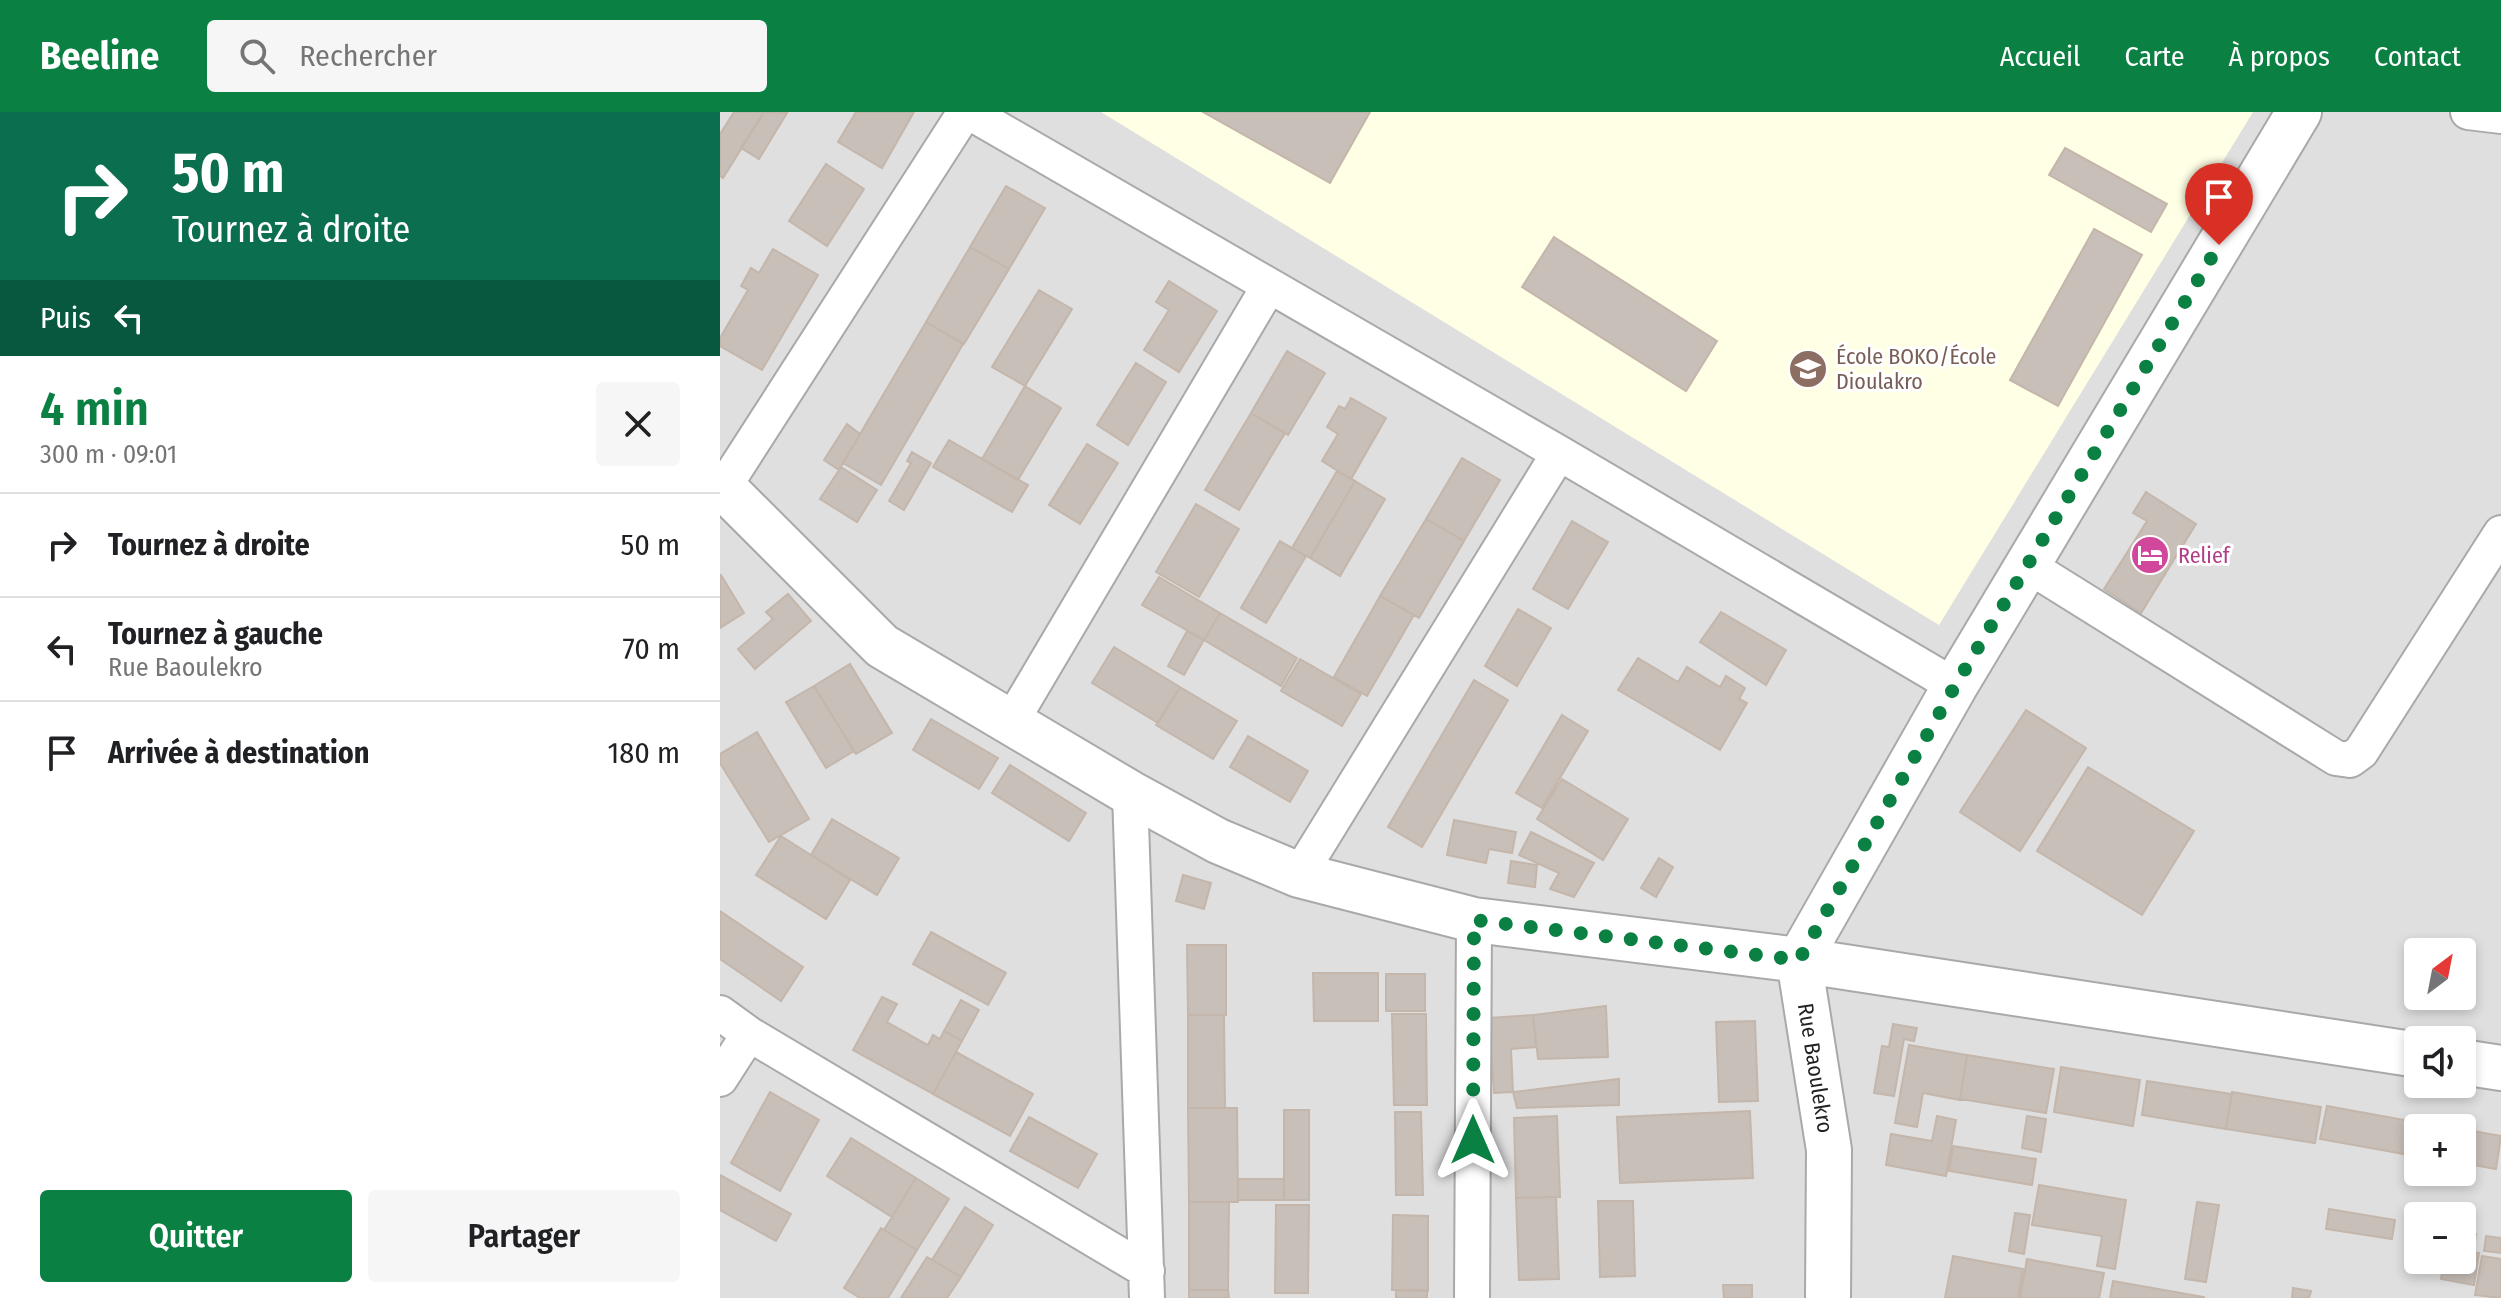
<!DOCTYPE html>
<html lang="fr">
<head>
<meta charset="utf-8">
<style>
  body { margin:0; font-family:"Fira Sans Condensed",sans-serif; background:#f6f6f6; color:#202124; height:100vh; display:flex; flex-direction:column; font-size:30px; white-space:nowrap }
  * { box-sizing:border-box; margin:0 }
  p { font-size:26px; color:#757577 }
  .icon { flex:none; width:44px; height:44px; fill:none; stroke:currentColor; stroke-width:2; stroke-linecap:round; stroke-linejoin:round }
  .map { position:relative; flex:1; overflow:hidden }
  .drawer { display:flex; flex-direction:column; background:#fff; width:720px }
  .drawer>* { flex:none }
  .guide { background:#0b6e4f; color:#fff; overflow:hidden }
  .needle { width:52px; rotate:32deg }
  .buttons { position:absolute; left:1684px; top:826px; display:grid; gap:16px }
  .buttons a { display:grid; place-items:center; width:72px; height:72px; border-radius:8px; background:#fff; box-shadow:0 4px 12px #0003; font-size:40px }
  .pin { position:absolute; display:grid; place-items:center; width:68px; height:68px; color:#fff; margin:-82px -34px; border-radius:50% 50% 50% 0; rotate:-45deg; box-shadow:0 0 8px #0007 }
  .pin .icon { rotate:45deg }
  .me { position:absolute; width:88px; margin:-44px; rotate:0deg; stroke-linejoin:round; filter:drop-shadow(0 0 6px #0008) }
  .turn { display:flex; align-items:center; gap:28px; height:168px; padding:0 40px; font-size:36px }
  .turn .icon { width:104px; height:104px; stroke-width:2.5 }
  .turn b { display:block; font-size:56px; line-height:68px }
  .then { display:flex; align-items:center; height:76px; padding:0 40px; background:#0003; gap:16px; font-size:30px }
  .round { display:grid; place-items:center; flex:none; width:84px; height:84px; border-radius:8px; background:#f6f6f6 }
  .overview { display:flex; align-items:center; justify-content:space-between; height:136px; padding:0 40px }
  h1 { font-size:48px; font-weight:600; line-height:60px; color:#0b8043 }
  .button { display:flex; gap:16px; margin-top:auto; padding:16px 40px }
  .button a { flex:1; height:92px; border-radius:8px; background:#0b8043; color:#fff; font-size:32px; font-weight:600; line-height:92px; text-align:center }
  .button a+a { background:#f6f6f6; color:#202124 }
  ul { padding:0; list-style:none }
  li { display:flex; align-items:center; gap:24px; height:104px; padding:0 40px; border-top:2px solid #e0e0e0 }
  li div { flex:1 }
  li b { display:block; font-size:30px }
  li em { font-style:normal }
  header { display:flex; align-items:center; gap:48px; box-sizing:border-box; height:112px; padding:0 40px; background:#0b8043; color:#fff }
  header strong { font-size:38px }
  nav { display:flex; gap:44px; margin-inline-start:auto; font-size:28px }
  .search { width:560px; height:72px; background:#f6f6f6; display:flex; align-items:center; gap:20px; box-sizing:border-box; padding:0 28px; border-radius:8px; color:#757577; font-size:30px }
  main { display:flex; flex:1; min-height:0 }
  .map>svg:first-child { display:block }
</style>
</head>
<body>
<header>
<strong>Beeline</strong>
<div class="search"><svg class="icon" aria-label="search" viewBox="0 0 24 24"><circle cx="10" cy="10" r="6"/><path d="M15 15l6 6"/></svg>Rechercher</div>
<nav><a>Accueil</a><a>Carte</a><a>À propos</a><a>Contact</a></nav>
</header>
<main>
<section class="drawer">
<div class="guide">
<div class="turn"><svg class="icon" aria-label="right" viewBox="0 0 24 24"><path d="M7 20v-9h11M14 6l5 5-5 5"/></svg><div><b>50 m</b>Tournez à droite</div></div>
<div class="then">Puis<svg class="icon" aria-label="left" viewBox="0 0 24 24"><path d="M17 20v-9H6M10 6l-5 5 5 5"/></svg></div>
</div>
<div class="overview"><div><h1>4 min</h1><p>300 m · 09:01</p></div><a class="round"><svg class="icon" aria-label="close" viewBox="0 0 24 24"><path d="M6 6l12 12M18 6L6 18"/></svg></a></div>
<ul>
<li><svg class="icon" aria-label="right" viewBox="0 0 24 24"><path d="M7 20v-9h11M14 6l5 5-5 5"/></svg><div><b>Tournez à droite</b></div><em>50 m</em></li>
<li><svg class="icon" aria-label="left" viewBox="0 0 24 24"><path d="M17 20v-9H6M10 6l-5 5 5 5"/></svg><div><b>Tournez à gauche</b><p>Rue Baoulekro</p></div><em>70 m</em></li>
<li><svg class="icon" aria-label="arrive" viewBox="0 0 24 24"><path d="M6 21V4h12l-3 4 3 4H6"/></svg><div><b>Arrivée à destination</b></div><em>180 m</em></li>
</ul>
<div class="button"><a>Quitter</a><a>Partager</a></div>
</section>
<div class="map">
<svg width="1781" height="1186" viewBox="0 0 1781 1186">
  <rect width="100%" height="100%" fill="#f2efe9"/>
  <path fill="#e0dfdf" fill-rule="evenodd" d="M0 0H1781V1186H0ZM1698 840H1742V884H1698ZM1698 928H1742V972H1698ZM1698 1016H1742V1060H1698ZM1698 1104H1742V1148H1698Z"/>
  <path fill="#ffffe5" d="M381 0H1533L1219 513Z"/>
  <path fill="#c7bfb8" stroke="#c4b6ab" stroke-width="2" d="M14 0H44L3 66 0 64V22Z
    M44 0 67 1 39 47 21 36Z
    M136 0H194L162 56 118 30Z
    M483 0H650L610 71Z
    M1345 36 1447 92 1431 120 1329 63Z
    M106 52 144 77 107 134 69 109Z
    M286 74 325 96 289 157 250 135Z
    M1374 117 1422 143 1338 294 1290 268Z
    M834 125 997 229 966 279 802 175Z
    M250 135 289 157 244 232 206 210Z
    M53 137 98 163 42 258 0 234V226L28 178 21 174 31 156 39 161Z
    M449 169 497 199 459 260 424 238 449 198 436 190Z
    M319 178 352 197 305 274 272 255Z
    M206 210 243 232 161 373 123 351Z
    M567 239 605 261 568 323 531 301Z
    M416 251 446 270 408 333 377 313Z
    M305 274 341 296 298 368 262 347Z
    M631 286 666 306 631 367 602 349 618 322 607 315 619 294 625 297Z
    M531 301 565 321 519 398 485 378Z
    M127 312 140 322 119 358 104 348Z
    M229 328 308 373 292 400 213 355Z
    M367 332 398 351 360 412 329 393Z
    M192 340 211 351 184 398 169 389 191 351 187 349Z
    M742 346 780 368 744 429 706 407Z
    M121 355 157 378 137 410 100 387Z
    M617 359 635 369 590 446 572 436Z
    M635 369 665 387 620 464 590 446Z
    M1426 380 1476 412 1421 501 1384 477 1427 409 1413 401Z
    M476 392 519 417 479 485 436 460Z
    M706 407 744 429 699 506 660 484Z
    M852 409 888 430 848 497 813 477Z
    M560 429 586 444 546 511 521 496Z
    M1 463 24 501 0 516V464Z
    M439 465 500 501 484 528 422 493Z
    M68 482 91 509 35 557 18 537 53 507 46 500Z
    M660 484 694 503 647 584 614 565Z
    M798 497 831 516 797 574 765 554Z
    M1001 500 1066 538 1046 573 980 530Z
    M500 501 577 546 561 574 484 528Z
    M467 519 484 528 464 563 448 554Z
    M394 535 460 575 438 611 372 571Z
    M918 546 958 570 967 555 1000 575 1006 564 1025 576 1019 587 1027 591 1000 638 898 578Z
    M580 547 641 582 622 614 561 579Z
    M130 552 172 621 136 642 94 574Z
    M754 568 788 588 702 735 668 715Z
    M94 574 134 639 106 656 66 590Z
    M460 575 517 609 493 647 436 613Z
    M1306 598 1366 636 1300 739 1240 700Z
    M842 603 868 619 822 696 796 681Z
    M211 607 278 646 259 677 193 638Z
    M37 620 89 707 49 730 0 651V642Z
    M528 624 588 659 570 690 510 655Z
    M290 653 366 701 349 729 272 681Z
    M1368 655 1474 719 1422 803 1317 739Z
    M842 667 908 707 883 748 817 707Z
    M112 707 179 746 157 783 91 743Z
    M734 708 796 720 792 741 769 737 766 751 727 743Z
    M811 720 874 751 854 785 830 777 839 761 799 743Z
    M61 724 130 768 106 807 36 763Z
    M939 746 953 755 936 785 921 776Z
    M791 749 817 753 815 775 788 771Z
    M463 763 491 771 484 797 456 789Z
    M0 799 83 855 61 889 0 847Z
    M211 820 286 861 268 893 193 852Z
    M467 833H506V903H468Z
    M593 861H658V909H594Z
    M666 862H705V899H666Z
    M162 885 177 892 167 910 208 933 213 923 220 927 224 919 242 929 213 982 133 938Z
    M241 888 259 898 242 929 224 919Z
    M886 894 888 945 818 947 813 903Z
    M672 902H706L707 993H674Z
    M468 903H504L505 996H468Z
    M813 903 816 935 791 937 793 980 774 981 769 906Z
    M1035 909 1038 989 999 990 996 910Z
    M1173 912 1197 916 1194 929 1184 927 1174 984 1154 981 1162 934 1169 935Z
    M1189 933 1247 943 1240 988 1203 981 1197 1015 1175 1011Z
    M236 940 313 982 290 1024 213 982Z
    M1247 943 1334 957 1326 1001 1240 987Z
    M1341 955 1420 968 1413 1014 1334 1000Z
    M899 967V993L797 996 793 980Z
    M1427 969 1512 982 1506 1017 1422 1003Z
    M50 980 99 1008 60 1079 11 1051Z
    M1512 980 1601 995 1595 1031 1506 1017Z
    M1607 994 1690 1009 1684 1042 1600 1027Z
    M468 996H517L518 1090H469Z
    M564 998H589V1088H564Z
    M1030 999 1033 1066 900 1071 897 1005Z
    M675 1000H701L703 1083H676Z
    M837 1004 840 1085 796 1086 794 1006Z
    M1217 1004 1236 1008 1226 1064 1166 1053 1171 1022 1212 1029Z
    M1307 1004 1326 1007 1321 1040 1302 1036Z
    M309 1005 377 1042 358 1076 290 1039Z
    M1695 1009 1735 1016H1698V1043L1689 1041Z
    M1742 1017 1781 1024 1776 1057 1742 1051Z
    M131 1026 196 1066 172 1105 107 1064Z
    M1233 1034 1316 1047 1312 1073 1229 1059Z
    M0 1063 71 1102 56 1129 0 1098Z
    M196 1066 229 1087 197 1138 164 1118Z
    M518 1067H564V1088H518Z
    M1319 1073 1406 1088 1395 1157 1377 1154 1382 1124 1312 1113Z
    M836 1085 839 1167 799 1168 796 1086Z
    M878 1089H913L915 1164 880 1165Z
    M469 1090H509L508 1178H469Z
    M1477 1090 1499 1093 1486 1170 1465 1167Z
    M556 1093H589L588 1181H555Z
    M245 1095 273 1113 241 1165 212 1148Z
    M1609 1097 1675 1108 1672 1127 1606 1117Z
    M1295 1101 1310 1103 1304 1142 1289 1139Z
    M673 1103 708 1104V1179L672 1178Z
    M161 1116 197 1138 168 1186H140L124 1176Z
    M1742 1119 1756 1122 1753 1140 1742 1138Z
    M1766 1124 1781 1126V1141L1764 1139Z
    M1742 1139 1759 1141 1754 1173 1721 1167 1724 1148H1742Z
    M1233 1144 1303 1157 1298 1186H1225Z
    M1762 1144 1781 1147V1186L1755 1183Z
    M207 1145 241 1165 227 1186H181Z
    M1307 1147 1384 1161 1379 1186H1300Z
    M1393 1169 1484 1185V1186H1390Z
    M1003 1173H1032V1186H1004Z
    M1573 1176 1591 1179 1589 1186H1572Z
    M469 1178H508L509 1186H469Z
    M676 1178H707V1186H676Z"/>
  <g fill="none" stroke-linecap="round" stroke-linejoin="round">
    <g stroke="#a9a9a9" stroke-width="38">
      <path id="minor" d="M249 0 839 341 1235 574
        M1748 0 1781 4
        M0 381 245 0
        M1307 453 1616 646 1630 648 1641 640 1781 421
        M291 610 549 174
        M410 681 427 1186
        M579 763 839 341
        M0 901 29 922 427 1159
        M0 967 29 922
        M752 1186 754 808"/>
    </g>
    <g stroke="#a9a9a9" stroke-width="48">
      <path id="tertiary" d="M0 372 162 534 410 681 498 729 579 763 754 808 1079 848 1698 943
        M1742 950 1781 956
        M1108 1186 1109 1038 1079 848 1235 574 1579 0"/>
    </g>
    <use href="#minor" stroke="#fff" stroke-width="34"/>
    <use href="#tertiary" stroke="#fff" stroke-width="44"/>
  </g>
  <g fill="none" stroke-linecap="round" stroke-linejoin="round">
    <path stroke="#0b8043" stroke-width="14" stroke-dasharray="0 25.2" d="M753 1028 754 808 1079 848 1235 574 1499 133"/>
  </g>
  <defs>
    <g id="school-disc" transform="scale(2)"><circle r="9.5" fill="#8d6e63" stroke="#fff"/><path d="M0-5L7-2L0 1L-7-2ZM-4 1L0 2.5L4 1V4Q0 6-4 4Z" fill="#fff"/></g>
    <g id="hotel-disc" transform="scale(2)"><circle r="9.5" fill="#d1479c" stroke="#fff"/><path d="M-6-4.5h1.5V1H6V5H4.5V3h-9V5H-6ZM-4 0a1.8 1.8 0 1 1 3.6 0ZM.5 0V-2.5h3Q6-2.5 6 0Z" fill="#fff"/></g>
  </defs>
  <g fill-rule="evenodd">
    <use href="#school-disc" x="1088" y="257"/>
    <use href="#hotel-disc" x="1430" y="443"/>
  </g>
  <g text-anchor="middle" stroke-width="6" stroke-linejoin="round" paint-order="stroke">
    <g font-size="22" fill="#785e54" stroke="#fff" text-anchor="start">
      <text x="1116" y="252">École BOKO/École<tspan x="1116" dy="25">Dioulakro</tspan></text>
    </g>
    <g font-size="22" fill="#b23c85" stroke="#fff" text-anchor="start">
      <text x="1458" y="451">Relief</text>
    </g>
    <g font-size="22" fill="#222" stroke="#fff">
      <text transform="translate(1096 956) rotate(81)" y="8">Rue Baoulekro</text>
    </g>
  </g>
</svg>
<div class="buttons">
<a><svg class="needle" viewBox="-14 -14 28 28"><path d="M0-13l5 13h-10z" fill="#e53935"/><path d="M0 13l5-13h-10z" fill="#757577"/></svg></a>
<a><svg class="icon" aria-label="sound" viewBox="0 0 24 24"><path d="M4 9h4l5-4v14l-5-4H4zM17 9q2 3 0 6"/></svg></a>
<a>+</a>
<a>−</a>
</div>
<div class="pin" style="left:1499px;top:133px;background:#d93025"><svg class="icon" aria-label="arrive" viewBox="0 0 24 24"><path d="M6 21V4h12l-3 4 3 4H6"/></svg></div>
<svg class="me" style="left:753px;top:1028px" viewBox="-20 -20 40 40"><path d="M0-17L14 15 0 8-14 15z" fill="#0b8043" stroke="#fff" stroke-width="4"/></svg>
</div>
</main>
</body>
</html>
